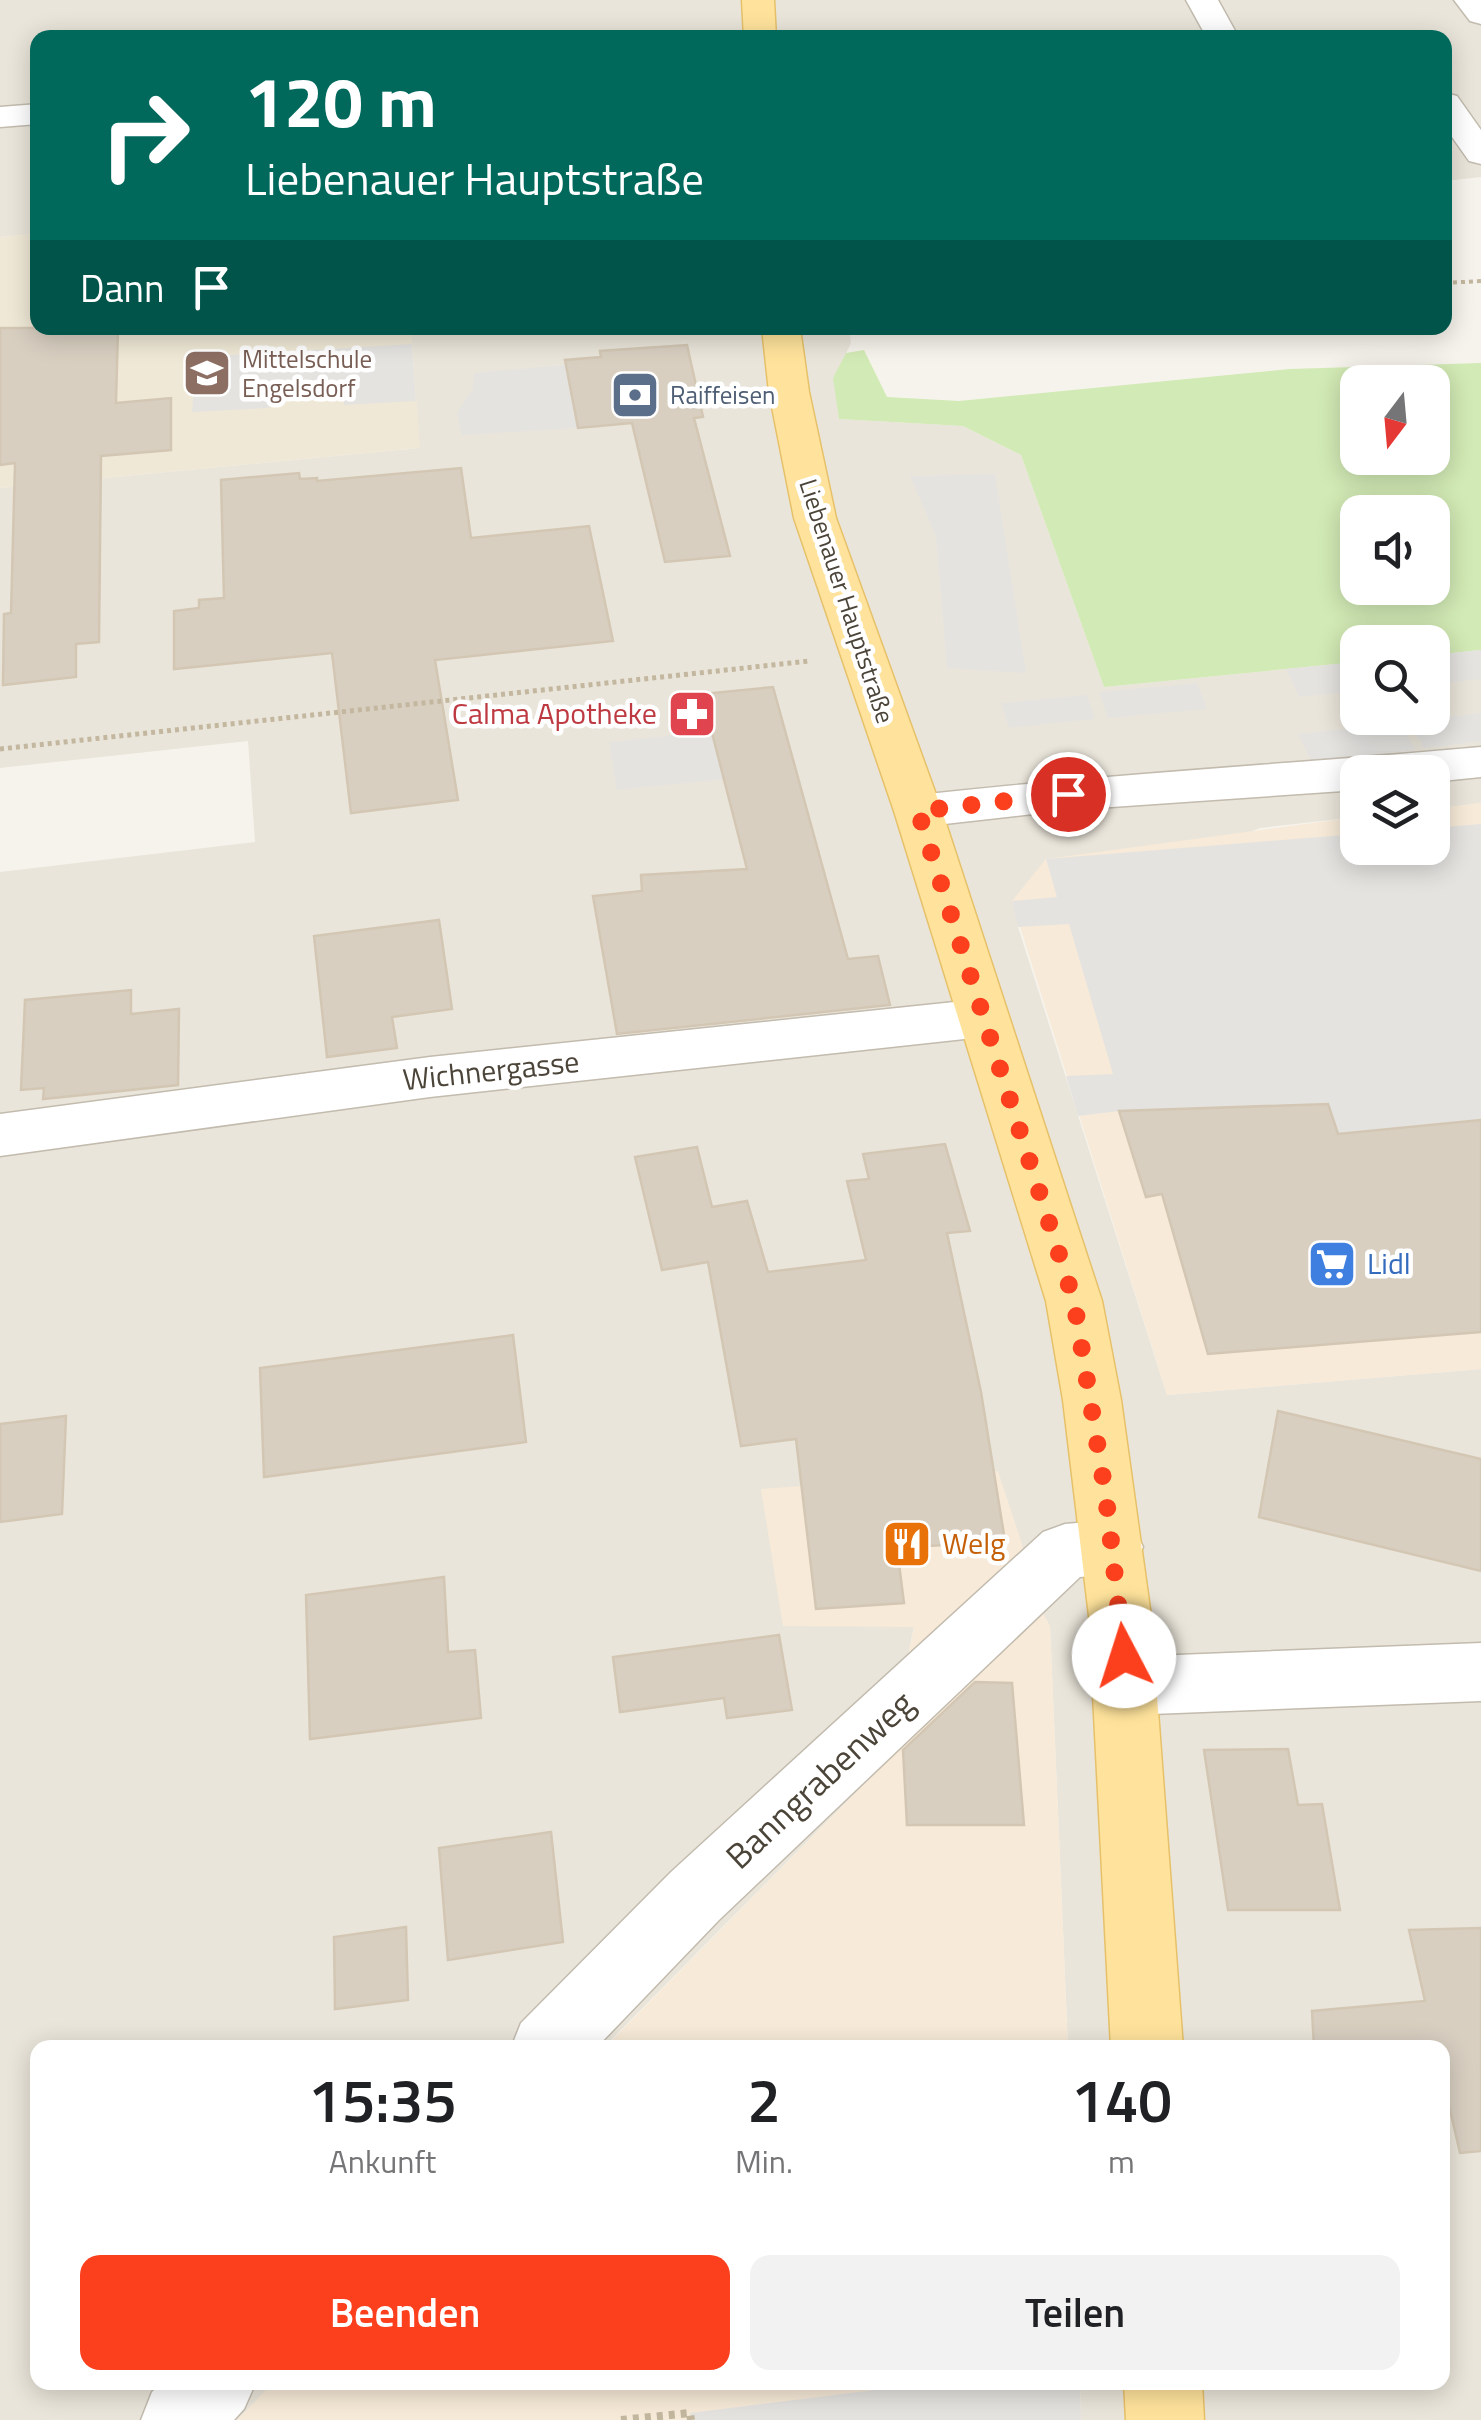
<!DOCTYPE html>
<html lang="de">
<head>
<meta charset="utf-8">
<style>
  body { margin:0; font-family:"Titillium Web",sans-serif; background:#f2f2f2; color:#202124; height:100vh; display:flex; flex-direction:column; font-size:38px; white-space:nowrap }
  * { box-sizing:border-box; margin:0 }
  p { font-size:32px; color:#757577 }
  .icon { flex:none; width:55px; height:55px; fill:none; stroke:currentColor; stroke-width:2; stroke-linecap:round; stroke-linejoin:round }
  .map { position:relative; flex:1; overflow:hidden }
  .side { position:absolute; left:30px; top:2040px; width:1420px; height:350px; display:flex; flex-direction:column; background:#fff; border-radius:20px; box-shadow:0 5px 25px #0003 }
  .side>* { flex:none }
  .banner { position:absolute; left:30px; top:30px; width:1422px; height:305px; border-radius:20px; box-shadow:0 5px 25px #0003; background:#00695c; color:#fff; overflow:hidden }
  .needle { width:65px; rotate:196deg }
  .fabs { position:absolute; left:1340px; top:365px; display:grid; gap:20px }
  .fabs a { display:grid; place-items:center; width:110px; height:110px; border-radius:20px; background:#fff; box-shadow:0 5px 25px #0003; font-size:50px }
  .pin { position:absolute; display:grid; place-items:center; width:85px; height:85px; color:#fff; margin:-42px; border:5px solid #fff; border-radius:50%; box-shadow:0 2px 10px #0007 }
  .me { position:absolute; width:110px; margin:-55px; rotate:355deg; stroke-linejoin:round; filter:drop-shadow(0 0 8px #0008) }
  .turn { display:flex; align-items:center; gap:35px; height:210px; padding:0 50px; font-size:45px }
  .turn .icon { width:130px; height:130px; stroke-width:2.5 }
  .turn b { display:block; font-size:70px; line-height:85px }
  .then { display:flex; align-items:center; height:95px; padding:0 50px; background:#0003; gap:20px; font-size:38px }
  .eta { display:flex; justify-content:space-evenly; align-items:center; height:170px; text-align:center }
  .eta b { font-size:60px; font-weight:600; line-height:70px }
  .action { display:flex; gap:20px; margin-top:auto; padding:20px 50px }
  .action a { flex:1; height:115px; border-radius:20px; background:#fc3f1d; color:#fff; font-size:40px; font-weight:600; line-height:115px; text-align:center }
  .action a+a { background:#f2f2f2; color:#202124 }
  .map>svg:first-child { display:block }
</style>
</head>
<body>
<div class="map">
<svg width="1481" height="2420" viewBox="0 0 1481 2420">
  <rect width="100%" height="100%" fill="#f6f3ec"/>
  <path fill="#eae5da" d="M0 0H1481V177L1445 181V38H38L37 234 0 237Z
    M411 328H849L851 343 834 378 839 419 963 426 1021 455 1104 687 1357 662 1358 718H1432L1433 655 1481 650V803L1433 809 1432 772H1358L1357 817 1260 828 1018 927 1167 1395 1481 1369V2420H1081L1080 2383 1442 2382V2048L1068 2047 1050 1626H914L887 1761 604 2047 38 2048V2382L274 2383 237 2420H0V872L255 842 248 741 0 768V488L419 448Z"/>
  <path fill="#f7ead8" d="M1481 803V1369L1167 1395 1012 901 1046 859 1357 817 1358 848H1432L1433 809Z
    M998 1471 1022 1544 1028 1586 1050 1626 1068 2047 604 2048 887 1761 914 1627 783 1626 761 1489Z
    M274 2382H1080L1081 2420H237Z"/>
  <path fill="#efe8d6" d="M37 234 38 328H411L420 448 0 488V237Z"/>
  <path fill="#d2eab5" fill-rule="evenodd" d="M864 350 887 397 959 401 1290 369 1481 363V650L1433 655 1432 642H1358L1357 662 1104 687 1021 455 963 426 839 419 833 378 846 353ZM1358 382H1432V458H1358ZM1358 512H1432V588H1358Z"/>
  <path fill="#e5e3e0" d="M412 344 416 401 344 405 343 385 270 389 269 408 192 412 196 357Z
    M566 365 578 428 462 435 457 413 473 389 474 373Z
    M995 474 1026 673 947 668 936 536 910 476Z
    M1481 650V679L1433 684V655Z
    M1357 662V691L1299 697 1286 669Z
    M1197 683 1207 709 1108 718 1099 692Z
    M1087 695 1095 719 1009 728 1001 703Z
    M1481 713V741L1474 742 1424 748 1408 722Z
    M1401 723 1415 750 1311 761 1298 734Z
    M782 725 794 772 617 790 609 742Z
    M1481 824V1120L1338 1134 1328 1104 1119 1111 1078 1116 1066 1076 1113 1074 1069 924 1018 927 1012 901 1057 897 1046 859 1357 834 1358 848H1432L1433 828Z
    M939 2382 1080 2383 1081 2420H691L690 2413Z"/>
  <path fill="#d8cfc1" stroke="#d3c7b4" stroke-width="2.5" d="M0 328H118L116 403 171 398V450L101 456 99 642 76 644V677L3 685 4 614 11 613 15 463 0 465Z
    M687 345 703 417 694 418 730 556 665 562 632 423 578 428 565 360 601 357 600 351Z
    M461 468 471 538 589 526 613 641 435 660 458 800 351 813 332 653 174 669V611L199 608V600L224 598 221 480 299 473 300 479 317 478V481Z
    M773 687 848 959 878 956 890 1005 617 1034 593 896 642 891 641 875 747 869 702 694Z
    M439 920 452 1009 392 1017 397 1048 327 1057 314 936Z
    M131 990V1014L179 1009 178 1085 43 1099 44 1088 21 1090 25 1000Z
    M1328 1104 1338 1134 1481 1120V1332L1208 1354 1162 1194 1146 1197 1119 1111Z
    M945 1144 970 1231 947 1233 981 1392 1005 1541 897 1548 904 1603 816 1609 796 1439 741 1446 708 1262 662 1270 635 1157 697 1147 712 1207 747 1201 768 1272 866 1260 847 1181 869 1179 863 1154Z
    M513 1335 526 1442 264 1477 260 1368Z
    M1278 1411 1481 1459V1571L1259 1517Z
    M66 1416 62 1514 0 1522V1424Z
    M444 1577 448 1652 475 1650 481 1718 310 1739 306 1595Z
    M779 1635 792 1710 727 1718 724 1698 620 1712 613 1657Z
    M975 1682 1012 1683 1024 1825H907L903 1750Z
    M1288 1749 1298 1805 1322 1804 1340 1910H1228L1204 1750Z
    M551 1832 563 1942 448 1960 439 1848Z
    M406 1927 408 2000 335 2009 334 1937Z
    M1481 1928V2151L1460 2153 1442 2075V2048H1314L1312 2011 1425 2001 1409 1930Z"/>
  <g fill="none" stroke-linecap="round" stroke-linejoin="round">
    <g stroke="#c2bbae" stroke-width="3">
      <path id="minor" d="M1186 0H1218L1239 38H1207Z
        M1454 0H1481V24L1470 21Z
        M1445 93 1457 96 1481 130V164L1469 161 1445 127Z
        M38 104V124L0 127V107Z
        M1481 747V777L1432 782V772H1358V790L1068 810 918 827 901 822 894 811 901 800 918 795C1105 774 1294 764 1481 747Z
        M983 999 1001 1005 1009 1018 1001 1031 983 1037 430 1097 0 1156V1114L430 1057Z
        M1112 1520 1134 1528 1143 1547 1134 1566 1112 1574 1080 1577 719 1920 596 2048H511L521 2023 671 1872 1043 1532 1065 1524Z
        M1481 1643V1701L1127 1715 1104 1707 1095 1686 1104 1665 1127 1657Z
        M162 2382H256L244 2409 234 2420H141L152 2392Z"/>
    </g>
    <g stroke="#e6c16a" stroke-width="3">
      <path id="major" d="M742 0H774L776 38H744Z
        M762 328H800L809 392 836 518 942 811 1102 1301 1121 1400 1151 1616 1183 2048H1111L1089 1616 1063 1400 1046 1301 894 811 794 518 769 392Z
        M1124 2382H1202L1204 2420H1126Z"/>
    </g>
    <path stroke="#c4b79f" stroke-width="4" stroke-dasharray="4 4" stroke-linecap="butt" d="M1445 283 1481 281"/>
    <path stroke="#c4b79f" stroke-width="5" stroke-dasharray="4 4" stroke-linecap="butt" d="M0 749 809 661"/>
    <path stroke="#c4b79f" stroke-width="8" stroke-dasharray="6 6" stroke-linecap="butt" d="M621 2420 690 2413 691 2420"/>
    <use href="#minor" fill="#fff" fill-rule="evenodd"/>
    <use href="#major" fill="#ffe39c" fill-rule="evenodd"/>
  </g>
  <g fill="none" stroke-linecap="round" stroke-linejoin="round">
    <path stroke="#fc3f1d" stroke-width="18" stroke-dasharray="0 32.4" d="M1068 794 918 811 1074 1301 1106 1497 1124 1656"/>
  </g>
  <defs>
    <g id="school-square" transform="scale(2.5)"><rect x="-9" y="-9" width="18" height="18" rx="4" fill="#8d6e63" stroke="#fff"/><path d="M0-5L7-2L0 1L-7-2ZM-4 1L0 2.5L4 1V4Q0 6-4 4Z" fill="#fff"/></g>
    <g id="bank-square" transform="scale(2.5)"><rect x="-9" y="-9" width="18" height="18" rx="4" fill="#5c6f8a" stroke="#fff"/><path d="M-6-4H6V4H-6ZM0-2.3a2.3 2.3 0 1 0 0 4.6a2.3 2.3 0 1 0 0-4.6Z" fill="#fff"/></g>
    <g id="pharmacy-square" transform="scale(2.5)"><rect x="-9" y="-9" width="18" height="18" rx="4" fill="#e0444e" stroke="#fff"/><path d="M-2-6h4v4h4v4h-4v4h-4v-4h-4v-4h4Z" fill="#fff"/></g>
    <g id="supermarket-square" transform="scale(2.5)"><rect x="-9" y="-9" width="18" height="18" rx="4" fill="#3f7fe0" stroke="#fff"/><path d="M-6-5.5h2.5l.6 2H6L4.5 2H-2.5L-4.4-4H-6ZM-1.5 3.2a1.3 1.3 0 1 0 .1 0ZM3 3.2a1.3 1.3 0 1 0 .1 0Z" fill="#fff"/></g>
    <g id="restaurant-square" transform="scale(2.5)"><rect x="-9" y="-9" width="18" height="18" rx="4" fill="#e8710a" stroke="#fff"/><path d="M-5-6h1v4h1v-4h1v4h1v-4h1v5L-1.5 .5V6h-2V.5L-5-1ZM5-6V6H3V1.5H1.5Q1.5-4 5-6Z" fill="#fff"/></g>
  </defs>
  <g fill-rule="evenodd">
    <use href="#school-square" x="207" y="373"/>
    <use href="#bank-square" x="635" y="395"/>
    <use href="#pharmacy-square" x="692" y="714"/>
    <use href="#supermarket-square" x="1332" y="1264"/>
    <use href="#restaurant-square" x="907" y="1544"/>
  </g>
  <g text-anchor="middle" stroke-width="9" stroke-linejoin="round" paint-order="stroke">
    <g font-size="25" fill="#785e54" stroke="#fff" text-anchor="start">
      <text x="242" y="368">Mittelschule<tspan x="242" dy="29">Engelsdorf</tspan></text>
    </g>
    <g font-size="25" fill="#4e5e75" stroke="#fff" text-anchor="start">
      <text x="670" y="404">Raiffeisen</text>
    </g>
    <g font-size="25" fill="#4b4439" stroke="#fff">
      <text transform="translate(847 601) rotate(72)" y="9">Liebenauer Hauptstraße</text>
    </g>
    <g font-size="30" fill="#be3a42" stroke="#fff" text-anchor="end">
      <text x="657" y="724">Calma Apotheke</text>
    </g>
    <g font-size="30" fill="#4b4439" stroke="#fff">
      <text transform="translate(491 1071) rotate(-6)" y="10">Wichnergasse</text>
    </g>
    <g font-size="30" fill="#366cbe" stroke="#fff" text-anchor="start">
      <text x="1367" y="1274">Lidl</text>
    </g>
    <g font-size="30" fill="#c56008" stroke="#fff" text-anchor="start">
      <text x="942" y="1554">Welg</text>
    </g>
    <g font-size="35" fill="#4b4439" stroke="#fff">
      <text transform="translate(820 1780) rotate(-43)" y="12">Banngrabenweg</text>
    </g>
  </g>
</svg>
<div class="fabs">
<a><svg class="needle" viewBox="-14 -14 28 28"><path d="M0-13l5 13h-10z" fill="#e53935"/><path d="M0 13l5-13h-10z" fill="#757577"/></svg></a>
<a><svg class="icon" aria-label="sound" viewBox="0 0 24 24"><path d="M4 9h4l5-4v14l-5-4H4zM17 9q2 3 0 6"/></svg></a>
<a><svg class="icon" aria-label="search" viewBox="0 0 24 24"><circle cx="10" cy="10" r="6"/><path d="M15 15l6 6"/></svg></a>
<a><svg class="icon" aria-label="layers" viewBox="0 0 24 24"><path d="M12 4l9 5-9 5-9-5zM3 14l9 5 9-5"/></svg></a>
</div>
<div class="pin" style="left:1068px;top:794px;background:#d93025"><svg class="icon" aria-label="arrive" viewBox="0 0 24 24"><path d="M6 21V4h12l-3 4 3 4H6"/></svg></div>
<svg class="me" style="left:1124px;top:1656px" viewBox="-20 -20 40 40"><circle r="19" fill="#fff"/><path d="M0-13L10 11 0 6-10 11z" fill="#fc3f1d"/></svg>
<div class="banner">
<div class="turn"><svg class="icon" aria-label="right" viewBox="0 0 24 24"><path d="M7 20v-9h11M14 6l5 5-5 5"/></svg><div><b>120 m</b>Liebenauer Hauptstraße</div></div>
<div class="then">Dann<svg class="icon" aria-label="arrive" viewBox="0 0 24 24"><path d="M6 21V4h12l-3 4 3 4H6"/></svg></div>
</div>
<section class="side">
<div class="eta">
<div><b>15:35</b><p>Ankunft</p></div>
<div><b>2</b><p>Min.</p></div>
<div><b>140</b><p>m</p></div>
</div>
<div class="action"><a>Beenden</a><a>Teilen</a></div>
</section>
</div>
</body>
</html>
